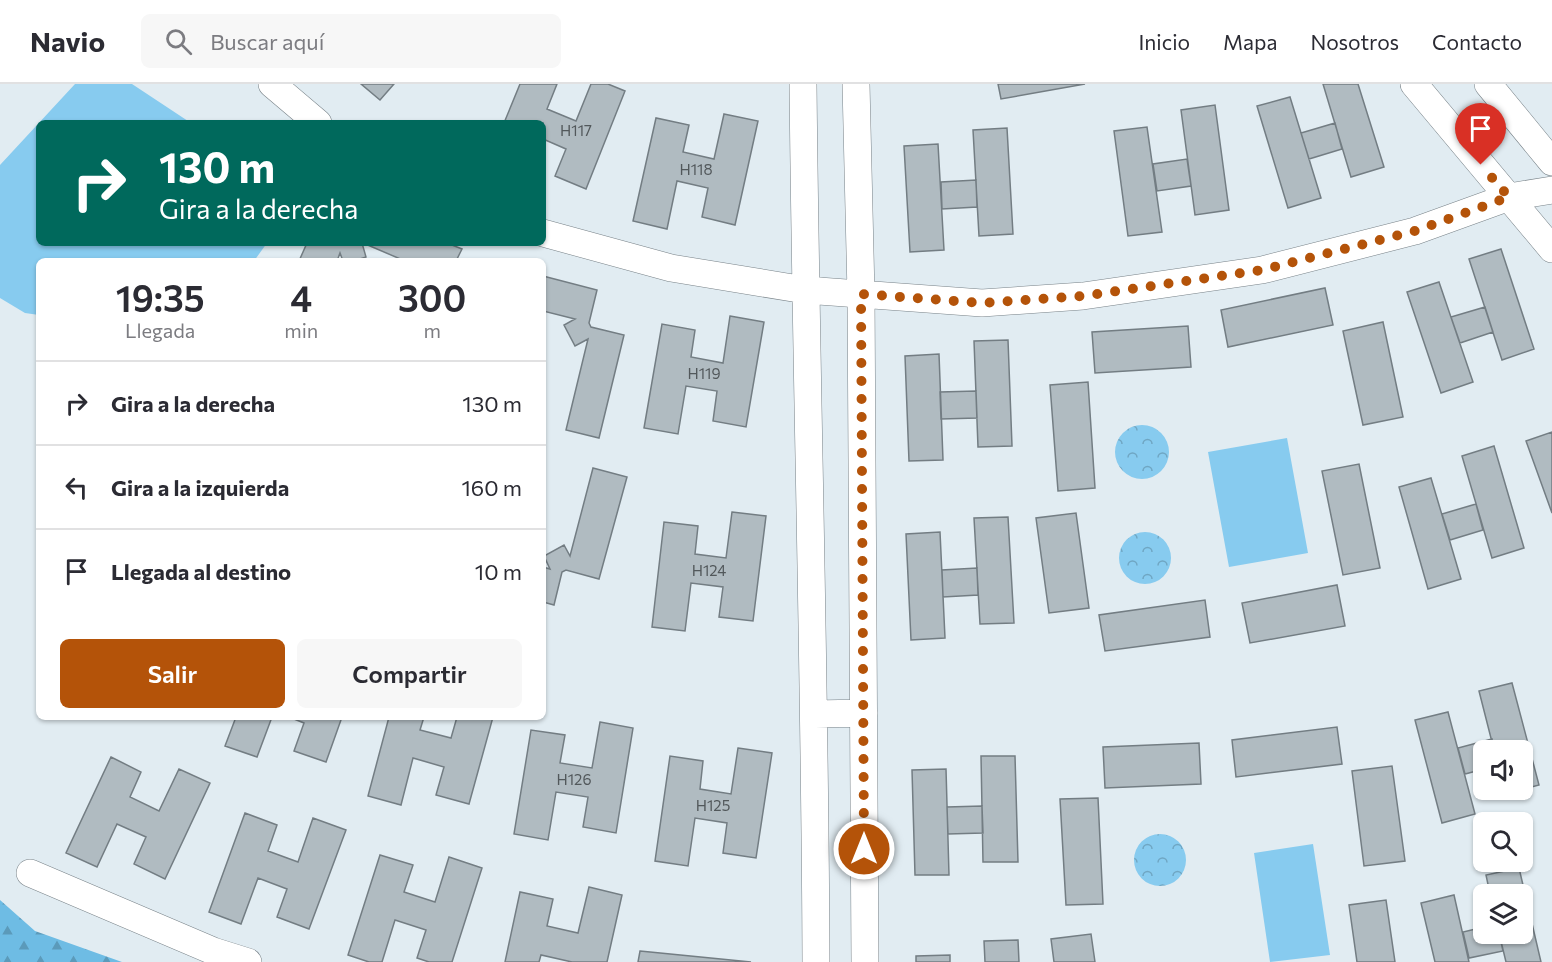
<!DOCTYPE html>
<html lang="es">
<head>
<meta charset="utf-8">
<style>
  body { margin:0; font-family:Commissioner,sans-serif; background:#f7f7f7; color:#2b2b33; height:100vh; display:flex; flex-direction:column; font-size:22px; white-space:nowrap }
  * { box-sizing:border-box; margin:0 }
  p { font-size:20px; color:#7c7c81 }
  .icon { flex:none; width:33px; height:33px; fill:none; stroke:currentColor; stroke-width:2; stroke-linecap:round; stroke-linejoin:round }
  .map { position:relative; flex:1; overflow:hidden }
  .details { position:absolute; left:36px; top:174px; width:510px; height:462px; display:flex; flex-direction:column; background:#fff; border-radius:9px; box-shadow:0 2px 4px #0004 }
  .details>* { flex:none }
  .guide { position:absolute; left:36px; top:36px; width:510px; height:126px; border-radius:9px; box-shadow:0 2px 4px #0004; background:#00695c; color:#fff; overflow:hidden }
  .controls { position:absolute; left:1473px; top:656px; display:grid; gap:12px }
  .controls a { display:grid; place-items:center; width:60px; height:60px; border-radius:9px; background:#fff; box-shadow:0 2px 4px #0004; font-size:30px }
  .pin { position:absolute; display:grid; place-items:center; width:51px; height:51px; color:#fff; margin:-62px -26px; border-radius:50% 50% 50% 0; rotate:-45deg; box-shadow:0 0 6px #0007 }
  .pin .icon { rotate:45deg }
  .me { position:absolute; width:66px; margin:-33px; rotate:0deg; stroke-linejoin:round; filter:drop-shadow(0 0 4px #0008) }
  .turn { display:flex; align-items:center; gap:21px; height:126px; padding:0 24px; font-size:27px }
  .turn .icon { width:78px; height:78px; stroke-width:2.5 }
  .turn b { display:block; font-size:42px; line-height:51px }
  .eta { display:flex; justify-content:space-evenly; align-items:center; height:102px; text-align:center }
  .eta b { font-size:36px; font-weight:600; line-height:42px }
  .cta { display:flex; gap:12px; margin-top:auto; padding:12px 24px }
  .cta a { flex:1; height:69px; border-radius:9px; background:#b45309; color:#fff; font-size:24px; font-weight:600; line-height:69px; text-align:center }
  .cta a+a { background:#f7f7f7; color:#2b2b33 }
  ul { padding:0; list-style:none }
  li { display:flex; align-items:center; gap:18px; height:84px; padding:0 24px; border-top:2px solid #e1e1e2 }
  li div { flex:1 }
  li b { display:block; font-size:22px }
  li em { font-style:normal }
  header { display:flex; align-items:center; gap:36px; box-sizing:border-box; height:84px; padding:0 30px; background:#fff; border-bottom:2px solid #e1e1e2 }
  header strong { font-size:28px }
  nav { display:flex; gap:33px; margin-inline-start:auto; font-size:21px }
  .search { width:420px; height:54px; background:#f7f7f7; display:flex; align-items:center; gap:15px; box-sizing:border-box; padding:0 21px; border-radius:9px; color:#7c7c81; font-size:22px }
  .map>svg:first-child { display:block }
</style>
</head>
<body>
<header>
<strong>Navio</strong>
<div class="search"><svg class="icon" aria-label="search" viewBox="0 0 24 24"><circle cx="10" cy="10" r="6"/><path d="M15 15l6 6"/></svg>Buscar aquí</div>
<nav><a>Inicio</a><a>Mapa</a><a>Nosotros</a><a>Contacto</a></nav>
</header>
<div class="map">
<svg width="1552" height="878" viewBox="0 0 1552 878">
  <defs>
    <pattern id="forest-firs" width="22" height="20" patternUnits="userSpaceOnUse" patternTransform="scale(1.5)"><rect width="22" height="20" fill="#6ebce4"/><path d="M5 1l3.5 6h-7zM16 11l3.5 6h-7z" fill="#5b9aba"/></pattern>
    <pattern id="park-crowns" width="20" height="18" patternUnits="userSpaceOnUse" patternTransform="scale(1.5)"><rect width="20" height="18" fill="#87cbef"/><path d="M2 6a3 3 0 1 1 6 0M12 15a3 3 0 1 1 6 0" fill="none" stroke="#6fa6c3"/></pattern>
  </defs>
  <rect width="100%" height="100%" fill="#e1ecf2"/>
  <path fill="#87cbef" d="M75 0H132L191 39H39V159H267L254 177H39V231L25 229 0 214V81Z
    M1287 354 1308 469 1229 483 1208 368Z
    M1313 760 1330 871 1270 878 1254 769Z"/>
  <path fill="url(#forest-firs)" d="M0 816 35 847 122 878H0Z"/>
  <path fill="url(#park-crowns)" d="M1115 368a27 27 0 1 1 54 0a27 27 0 1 1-54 0Z
    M1119 474a26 26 0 1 1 52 0a26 26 0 1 1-52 0Z
    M1134 776a26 26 0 1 1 52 0a26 26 0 1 1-52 0Z"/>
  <path fill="#b0bbc1" stroke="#737d83" stroke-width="1.5" d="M361 0H394L380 16Z
    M520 0H557L547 25 576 37 591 0H608L625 7 586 105 555 92 566 65 543 55V39H504Z
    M998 0H1085L1001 15Z
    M1323 0H1358L1384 83 1351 93Z
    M1290 13 1321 114 1288 124 1257 22Z
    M1215 21 1229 126 1195 131 1181 26Z
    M724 30 758 37 735 141 702 133 708 104 677 97 667 145 633 137 656 34 689 41 683 68 714 75Z
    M1335 39 1342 65 1309 75 1301 49Z
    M1147 43 1162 148 1128 152 1114 47Z
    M1007 44 1013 150 979 152 973 46Z
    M938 60 944 166 910 168 904 62Z
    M1187 75 1191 102 1157 107 1153 80Z
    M976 96 977 123 942 125 941 98Z
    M307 159H362L366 173 354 177H343L340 169 337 177H299Z
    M363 159H447L462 165 456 177H405Z
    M1501 165 1534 265 1502 276 1469 175Z
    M543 192 597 206 589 239 591 243 624 251 599 354 566 346 588 255 575 262 564 241 575 235 543 227Z
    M1439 198 1473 298 1441 309 1407 208Z
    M1325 204 1333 241 1228 263 1221 226Z
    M1485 223 1493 248 1460 259 1451 233Z
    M730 232 764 238 746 343 713 337 717 307 686 302 678 350 644 344 662 240 695 246 691 273 723 279Z
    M1383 238 1403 333 1363 341 1343 247Z
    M1188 242 1191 283 1095 289 1092 248Z
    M1008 256 1012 362 978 363 974 257Z
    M939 270 943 376 909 377 905 272Z
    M1088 298 1095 404 1058 407 1050 301Z
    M976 307 977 334 941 335 940 308Z
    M1552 348V429L1526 357Z
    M1494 362 1524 464 1492 474 1462 372Z
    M1359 380 1380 484 1343 491 1322 387Z
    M593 384 627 393 599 495 566 486 562 488 554 521 543 518V483L550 485 544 472 564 461 570 472Z
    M1431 394 1461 495 1428 505 1399 403Z
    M1476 420 1483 446 1450 456 1442 430Z
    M732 428 766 432 753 537 719 533 723 503 691 499 685 547 652 543 664 438 698 442 695 470 726 474Z
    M1076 429 1089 524 1049 529 1036 434Z
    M1008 433 1014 539 980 540 974 434Z
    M940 448 945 554 911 556 906 450Z
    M977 484 978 511 943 513 942 486Z
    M1337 501 1345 542 1250 559 1242 519Z
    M1205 516 1210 553 1105 567 1099 531Z
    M1512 599 1539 701 1506 710 1505 705H1522V666H1494L1479 607Z
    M1448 628 1475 730 1442 739 1415 636Z
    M236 633H272L257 673 225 662Z
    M289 633H342L326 678 294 667 304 639Z
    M389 633H424L420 646 451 654 457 633H493L469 720 436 711 444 683 413 674 401 721 368 712Z
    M600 638 633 644 616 749 583 743 588 713 556 708 548 756 514 750 531 646 565 651 560 679 592 684Z
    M1337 643 1342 680 1236 693 1232 656Z
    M1492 655 1494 666H1484V685L1465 690 1458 664Z
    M1199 659 1201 700 1105 704 1103 663Z
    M738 664 772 669 756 774 723 769 727 739 695 734 688 782 655 777 670 672 703 677 700 705 731 710Z
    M981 672H1015L1018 778H983Z
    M111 673 141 688 130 713 159 727 179 685 210 699 165 795 134 780 146 753 117 740 97 783 66 769Z
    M1392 682 1405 777 1364 782 1352 687Z
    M946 685 949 791H915L912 686Z
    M1098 714 1103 820 1066 821 1060 715Z
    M982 722 983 749 948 750 947 723Z
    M245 729 277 741 268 767 298 778 313 734 346 746 309 845 277 833 287 805 258 794 241 840 209 828Z
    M380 771 413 781 404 808 435 818 449 773 482 784 452 878H429L417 874 426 846 395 836 382 878H369L348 871Z
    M1519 784 1541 878H1506L1499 849H1522V810H1490L1486 791Z
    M589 803 622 811 607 878H572L541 871 539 878H505L520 808 553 815 547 842 578 849Z
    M1454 811 1469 878H1435L1421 819Z
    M1386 816 1395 878H1357L1349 821Z
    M1484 843V849H1499L1503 867 1469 874 1463 848Z
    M1091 850 1095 878H1054L1051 855Z
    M1018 856 1019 878H985L984 857Z
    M640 867 751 878H638Z
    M950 871V878H916V872Z"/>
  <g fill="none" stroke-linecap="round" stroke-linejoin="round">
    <g stroke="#788288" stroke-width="28">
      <path id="minor" d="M272 0 318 39
        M803 0C806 293 815 585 816 878
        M856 0 861 210 865 878
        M1414 0 1552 165
        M1488 0 1552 78
        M543 149 671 184 805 206 982 219 1083 212 1262 186 1415 147 1509 113 1552 106
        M815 630 864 629
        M30 789 213 867 248 878"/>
    </g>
    <use href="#minor" stroke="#fff" stroke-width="27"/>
  </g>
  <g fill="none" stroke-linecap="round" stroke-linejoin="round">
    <path stroke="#b45309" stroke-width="10" stroke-dasharray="0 18" d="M864 765 861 210 982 219 1083 212 1262 186 1415 147 1509 113 1481 81"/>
  </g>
  <g text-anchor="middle" stroke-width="6" stroke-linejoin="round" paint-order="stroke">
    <g font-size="15" fill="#52585b">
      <text x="576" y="52">H117</text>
      <text x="696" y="91">H118</text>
      <text x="704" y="295">H119</text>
      <text x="709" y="492">H124</text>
      <text x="574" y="701">H126</text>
      <text x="713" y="727">H125</text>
    </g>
  </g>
</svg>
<div class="controls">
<a><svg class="icon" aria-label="sound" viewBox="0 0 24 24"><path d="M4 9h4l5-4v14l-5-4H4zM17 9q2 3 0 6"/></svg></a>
<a><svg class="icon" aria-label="search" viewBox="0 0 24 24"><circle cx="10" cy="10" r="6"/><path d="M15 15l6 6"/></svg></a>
<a><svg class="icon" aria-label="layers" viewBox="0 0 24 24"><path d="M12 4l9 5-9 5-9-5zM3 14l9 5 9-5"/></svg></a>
</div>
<div class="pin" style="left:1481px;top:81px;background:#d93025"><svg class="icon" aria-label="arrive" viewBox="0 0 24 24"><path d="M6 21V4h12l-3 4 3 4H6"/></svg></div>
<svg class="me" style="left:864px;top:765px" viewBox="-20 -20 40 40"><circle r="17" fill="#b45309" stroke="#fff" stroke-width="3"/><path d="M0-11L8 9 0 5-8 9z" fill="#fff"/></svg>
<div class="guide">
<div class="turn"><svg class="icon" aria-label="right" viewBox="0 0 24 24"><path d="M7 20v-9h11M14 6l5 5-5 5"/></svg><div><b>130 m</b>Gira a la derecha</div></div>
</div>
<section class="details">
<div class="eta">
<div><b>19:35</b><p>Llegada</p></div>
<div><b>4</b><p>min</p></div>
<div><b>300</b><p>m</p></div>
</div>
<ul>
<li><svg class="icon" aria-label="right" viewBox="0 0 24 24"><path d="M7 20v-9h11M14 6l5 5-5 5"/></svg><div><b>Gira a la derecha</b></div><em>130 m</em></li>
<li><svg class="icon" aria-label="left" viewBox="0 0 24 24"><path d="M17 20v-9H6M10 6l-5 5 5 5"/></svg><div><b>Gira a la izquierda</b></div><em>160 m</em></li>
<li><svg class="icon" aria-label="arrive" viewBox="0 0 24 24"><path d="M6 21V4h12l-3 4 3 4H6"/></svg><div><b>Llegada al destino</b></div><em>10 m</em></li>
</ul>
<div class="cta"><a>Salir</a><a>Compartir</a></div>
</section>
</div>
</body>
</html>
